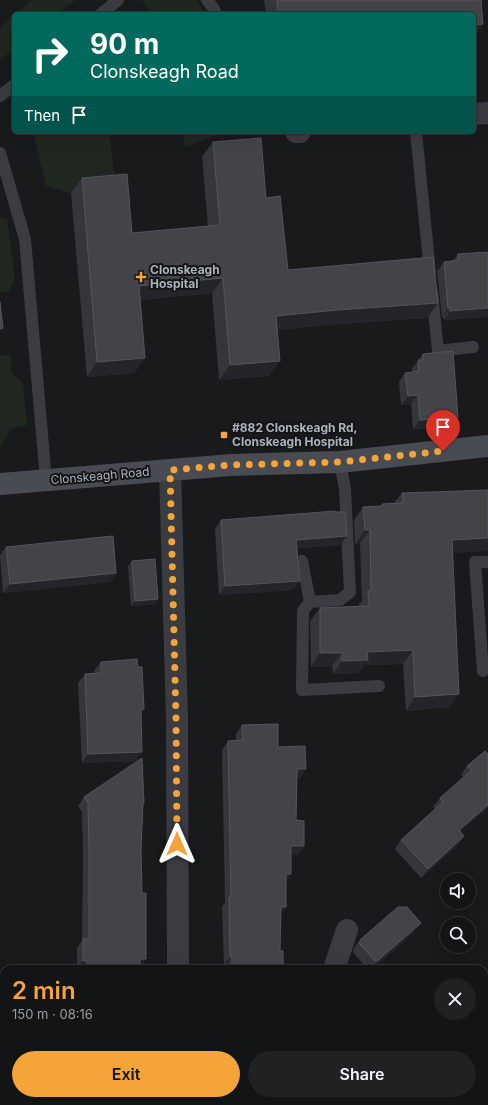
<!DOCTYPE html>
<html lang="en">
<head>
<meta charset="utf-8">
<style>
  body { margin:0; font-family:Inter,sans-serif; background:#202122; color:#f1f3f6; height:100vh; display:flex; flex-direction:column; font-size:15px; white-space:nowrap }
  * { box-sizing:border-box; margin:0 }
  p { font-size:13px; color:#9d9ea0 }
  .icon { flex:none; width:22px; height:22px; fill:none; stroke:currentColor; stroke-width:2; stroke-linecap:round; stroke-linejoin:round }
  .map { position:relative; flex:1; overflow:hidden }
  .side { position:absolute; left:0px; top:965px; width:488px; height:140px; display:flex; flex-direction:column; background:#131415; border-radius:12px 12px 0 0; box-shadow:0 4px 16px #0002,0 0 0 1px #323334 }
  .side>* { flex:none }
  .top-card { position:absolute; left:12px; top:12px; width:464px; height:122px; border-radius:6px; box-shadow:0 4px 16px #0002,0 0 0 1px #323334; background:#00695c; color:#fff; overflow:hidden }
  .controls { position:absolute; left:440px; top:873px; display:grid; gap:8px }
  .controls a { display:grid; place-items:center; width:36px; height:36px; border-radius:50%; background:#131415; box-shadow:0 4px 16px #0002,0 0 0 1px #323334; font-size:20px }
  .pin { position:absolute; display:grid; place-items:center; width:34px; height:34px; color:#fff; margin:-41px -17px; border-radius:50% 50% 50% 0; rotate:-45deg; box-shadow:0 0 4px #0007 }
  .pin .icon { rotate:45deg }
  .me { position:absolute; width:44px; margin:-22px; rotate:0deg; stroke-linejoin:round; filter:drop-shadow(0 0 3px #0008) }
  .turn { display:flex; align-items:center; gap:14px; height:84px; padding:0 12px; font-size:18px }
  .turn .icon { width:52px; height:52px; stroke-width:2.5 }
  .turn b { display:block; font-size:28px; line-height:34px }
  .then { display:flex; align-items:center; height:38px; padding:0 12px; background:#0003; gap:8px; font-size:15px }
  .round { display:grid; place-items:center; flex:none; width:42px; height:42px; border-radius:21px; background:#202122 }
  .overview { display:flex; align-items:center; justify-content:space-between; height:68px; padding:0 12px }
  h1 { font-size:24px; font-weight:600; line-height:30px; color:#f4a439 }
  .primary-button { display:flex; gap:8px; margin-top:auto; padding:8px 12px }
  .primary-button a { flex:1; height:46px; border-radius:24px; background:#f4a439; color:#111; font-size:16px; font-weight:600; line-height:46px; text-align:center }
  .primary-button a+a { background:#202122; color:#f1f3f6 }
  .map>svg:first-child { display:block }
</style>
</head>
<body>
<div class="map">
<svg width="488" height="1105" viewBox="0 0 488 1105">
  <rect width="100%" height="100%" fill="#191a1c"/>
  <path fill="#1f2720" d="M32 0H75L57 14H15Z
    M142 0H196L204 12 199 14H148L151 11Z
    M14 15V49L0 60V27Z
    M33 132H109L116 189 71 193 46 186Z
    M182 132H224L185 147Z
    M0 217 7 220 15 277 10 291 0 292Z
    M11 354V373L23 383 27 425 11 429 1 446H0V356Z"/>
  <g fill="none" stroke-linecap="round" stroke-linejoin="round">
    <path stroke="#3a3c41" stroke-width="12" d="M207 0 214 9 216 14
      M101 14 118 0
      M0 96 14 85
      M416 132 430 272
      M0 153 25 239 46 480
      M432 292 438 351 473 347
      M340 462 345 489 350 592 340 600 310 602 303 611 302 690 379 686
      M302 561 310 602
      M483 671 475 562H488"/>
    <path stroke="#3a3c41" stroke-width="22" d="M474 114 488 113
      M296 132H300
      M170 470 177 719 178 969
      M334 969 347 930
      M0 1013 4 1016
      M98 1101 103 1105
      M311 1101V1105"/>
    <path stroke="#484b51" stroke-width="22" d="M0 484 231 465 340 462 488 446"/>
  </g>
  <path fill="#35363a" d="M264 0H481L483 24 474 37V14H266Z
    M213 142 266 198 288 270 427 318 326 325 277 330 269 376 219 380 212 293 140 300 145 358 134 373 87 377 71 193 82 178 132 233 208 226 202 157Z
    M458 254 488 317 444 320 443 317H442L437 271 444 262 453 261Z
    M423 354 452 426 413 429 411 404 401 405 399 382 405 373 412 372V369Z
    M402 493 452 553 459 694 449 707 406 711 403 664 364 665 358 673 333 674 332 666 311 667 310 621 320 608 359 606V604L362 601 360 543 355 544 354 520 363 507 381 506 382 504 394 503Z
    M221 520 340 545 297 548 293 590 219 595 215 529Z
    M6 547 116 573 110 582 3 593 0 555Z
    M132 561 158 599 155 604 131 606 128 566Z
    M101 662 138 667 144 709 141 714 136 761 82 763 78 683 85 674 95 673 94 671Z
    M242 725 278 747 300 778H297L296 820 304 846 298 855H291V874L286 881V907L281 914 280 951 283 961 285 969H226V966H224L222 906 225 903 222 750 228 741 236 740V734Z
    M485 751 460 832 464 836 458 845 421 878 395 849 401 840 435 809 433 807 440 798 463 777 461 775 467 766Z
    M84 797 144 803 143 804 141 849 142 893 146 959 140 968V969H77V948L82 941 83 858 82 812 78 806Z
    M414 932 373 969H367L353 952 354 948 361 939Z
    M196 1101H234L231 1105H196Z"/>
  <path fill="#242528" d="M483 24 474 37V25Z
    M223 278 212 293 128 301 139 286Z
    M438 303 427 318 326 325 265 332 276 316 337 310Z
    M448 308H450L443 317H442Z
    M488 308V317L444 320 450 311Z
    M145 358 134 373 87 377 97 362Z
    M280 361 269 376 219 380 230 365Z
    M418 395 411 404 401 405 408 396Z
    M458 417 452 426 413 429 420 420Z
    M365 530H370L360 543 355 544Z
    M347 536 340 545 290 549 296 540Z
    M488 538V551L442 554 452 540Z
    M116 573 110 582 3 593 10 584Z
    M300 581 293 590 219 595 225 586Z
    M158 599 155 604 131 606 135 601Z
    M413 650 403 664 364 665 358 673 333 674 342 661 367 652Z
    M320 653H342L332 666 311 667Z
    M459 694 449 707 406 711 415 697Z
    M141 709H144L138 718Z
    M142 752 136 761 82 763 88 754Z
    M297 769H306L300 778H291Z
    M488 805V808L452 839 459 830Z
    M464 836 458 845 421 878 428 869Z
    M291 846H304L298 855H284Z
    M286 874H291L285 883Z
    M281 907H286L280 916Z
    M421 923 414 932 373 969H372L376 962Z
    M230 957H232L226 966H224Z
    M140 959H146L140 968Z
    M83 961H87L82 969H77Z
    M199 1101H234L231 1105H197Z"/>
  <path fill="#424448" stroke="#52555a" d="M277 0H481L483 24 474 25V14H278Z
    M261 138 266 198 280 196 288 270 433 257 438 303 337 310 276 316 280 361 230 365 223 278 139 286 145 358 97 362 82 178 127 174 132 233 220 225 213 142Z
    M488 252V308L450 311V308H448L444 262 458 260V254Z
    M0 302 3 328 0 329Z
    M453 351 458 417 420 420 418 395 408 396 405 373 419 371 418 360H423V354Z
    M488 490V538L452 540 459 694 415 697 413 650 367 652 368 660 342 661V653H320V608L369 606 368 591H371L370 530H365L363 507 382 506V504L403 503 402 493Z
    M335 511V512H345L347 536 296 540 300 581 225 586 221 520Z
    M113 536 116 573 10 584 6 547Z
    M155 559 158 599 135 601 132 561Z
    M137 659 138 667H142L144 709H141L142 752 88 754 85 674 101 673V662Z
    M278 724V747L305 746 306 769H297L296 820 304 821V846H291V874H286V907H281L280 951H283V961L285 969H232V957H230L229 897H231L228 741 243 740 242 725Z
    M485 751 488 754V805L459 830 464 836 428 869 401 840 443 802 440 798 472 770 467 766Z
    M142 758 144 803H143L141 849 142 893H146V959H140V969H87V961H83V939H89V849L88 803 84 797Z
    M398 907H407L421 923 376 962 359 943 361 939Z
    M0 1073 4 1077V1101H61L65 1105H0Z"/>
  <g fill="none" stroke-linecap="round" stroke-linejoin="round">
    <path stroke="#f4a439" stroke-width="7" stroke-dasharray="0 12.6" d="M177 844 176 719 170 470 231 465 340 462 443 451"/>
  </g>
  <g fill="#f4a439" stroke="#141517" stroke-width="1.5">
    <path d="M139 271h4v4h4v4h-4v4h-4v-4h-4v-4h4z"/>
    <rect x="220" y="431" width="8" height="8" rx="2"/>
  </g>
  <g text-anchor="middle" stroke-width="4" stroke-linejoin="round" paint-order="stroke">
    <g font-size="12" font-weight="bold" fill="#acb2bb" stroke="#141517" text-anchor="start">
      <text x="150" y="274">Clonskeagh<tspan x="150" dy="14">Hospital</tspan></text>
      <text x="232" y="432">#882 Clonskeagh Rd,<tspan x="232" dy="14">Clonskeagh Hospital</tspan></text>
    </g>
    <g font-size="12" fill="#acb2bb" stroke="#141517">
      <text transform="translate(100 476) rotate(-5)" y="4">Clonskeagh Road</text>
    </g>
  </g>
</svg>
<div class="controls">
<a><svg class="icon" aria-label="sound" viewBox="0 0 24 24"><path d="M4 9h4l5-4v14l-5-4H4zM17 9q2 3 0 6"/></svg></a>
<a><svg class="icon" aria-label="search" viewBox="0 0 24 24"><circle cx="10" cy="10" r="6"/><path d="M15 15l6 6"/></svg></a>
</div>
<div class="pin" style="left:443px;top:451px;background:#d93025"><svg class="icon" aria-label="arrive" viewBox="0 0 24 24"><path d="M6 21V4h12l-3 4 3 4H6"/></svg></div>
<svg class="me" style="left:177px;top:844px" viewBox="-20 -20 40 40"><path d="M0-17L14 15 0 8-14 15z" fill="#f4a439" stroke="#fff" stroke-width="4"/></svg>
<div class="top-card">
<div class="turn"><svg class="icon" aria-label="right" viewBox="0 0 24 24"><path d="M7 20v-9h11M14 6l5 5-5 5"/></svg><div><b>90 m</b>Clonskeagh Road</div></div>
<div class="then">Then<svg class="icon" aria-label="arrive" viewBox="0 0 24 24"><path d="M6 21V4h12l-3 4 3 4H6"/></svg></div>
</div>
<section class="side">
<div class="overview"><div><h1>2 min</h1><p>150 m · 08:16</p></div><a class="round"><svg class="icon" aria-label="close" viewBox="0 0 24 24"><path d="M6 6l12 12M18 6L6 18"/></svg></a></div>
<div class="primary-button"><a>Exit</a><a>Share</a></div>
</section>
</div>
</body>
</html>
